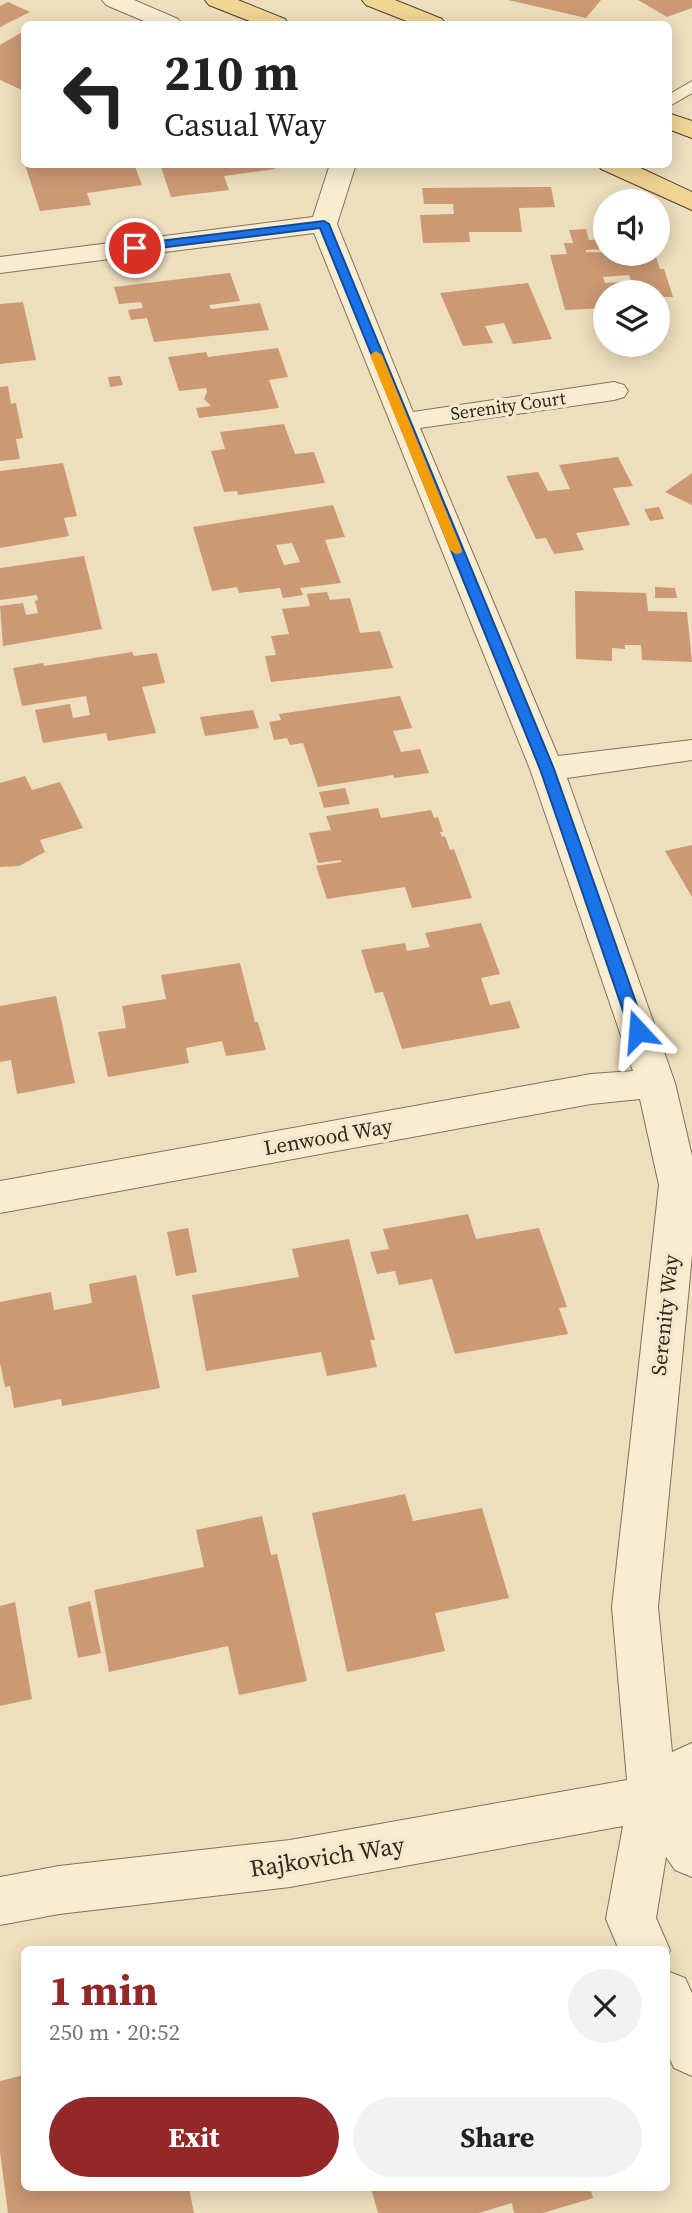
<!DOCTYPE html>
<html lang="en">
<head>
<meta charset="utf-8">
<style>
  body { margin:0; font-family:"Source Serif 4",serif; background:#f2f2f2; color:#222; height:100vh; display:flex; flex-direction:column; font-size:26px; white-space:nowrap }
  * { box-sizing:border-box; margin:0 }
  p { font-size:23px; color:#767676 }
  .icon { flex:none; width:38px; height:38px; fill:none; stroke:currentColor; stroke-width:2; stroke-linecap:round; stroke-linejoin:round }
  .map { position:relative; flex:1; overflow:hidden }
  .details { position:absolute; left:21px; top:1946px; width:649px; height:245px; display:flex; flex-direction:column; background:#fff; border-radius:10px; box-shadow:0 4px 18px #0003 }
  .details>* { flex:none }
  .top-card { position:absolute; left:21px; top:21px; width:651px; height:147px; border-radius:10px; box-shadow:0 4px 18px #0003; background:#fff; color:#222; overflow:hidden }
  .fabs { position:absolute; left:593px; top:189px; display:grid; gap:14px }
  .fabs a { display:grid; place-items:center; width:77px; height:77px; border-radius:50%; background:#fff; box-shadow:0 4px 18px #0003; font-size:35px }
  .pin { position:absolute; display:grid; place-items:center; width:60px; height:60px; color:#fff; margin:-30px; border:4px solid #fff; border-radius:50%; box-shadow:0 2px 7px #0007 }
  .me { position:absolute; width:77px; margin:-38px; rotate:341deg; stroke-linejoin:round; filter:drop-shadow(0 0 5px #0008) }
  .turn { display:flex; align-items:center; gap:24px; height:147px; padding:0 28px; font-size:32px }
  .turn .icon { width:91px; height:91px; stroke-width:2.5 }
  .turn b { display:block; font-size:49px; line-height:60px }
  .round { display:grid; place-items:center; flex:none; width:74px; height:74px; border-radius:37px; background:#f2f2f2 }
  .summary { display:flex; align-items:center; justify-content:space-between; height:119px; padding:0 28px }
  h1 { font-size:42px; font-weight:700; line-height:52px; color:#922928 }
  .cta { display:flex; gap:14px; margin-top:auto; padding:14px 28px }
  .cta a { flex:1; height:80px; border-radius:42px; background:#922928; color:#fff; font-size:28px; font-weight:700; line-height:80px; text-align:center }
  .cta a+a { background:#f2f2f2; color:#222 }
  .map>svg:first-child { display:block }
</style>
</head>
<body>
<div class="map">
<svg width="692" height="2213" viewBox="0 0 692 2213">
  <rect width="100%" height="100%" fill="#eddfbd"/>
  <path fill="#cb9973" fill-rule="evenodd" d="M508 0H601L586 18Z
    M638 0H692V8L667 17Z
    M8 2 30 12 0 27V6Z
    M24 31V91L0 80V45Z
    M28 164H134L142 185 87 193 91 205 40 211 25 165Z
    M160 164H273L275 169 224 176 229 190 171 197Z
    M551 187 555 207 519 208 522 232H469L470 242 423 243 420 215 454 214 453 204H424L422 188Z
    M586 229 589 240 606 239V249L586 250V252L655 254 660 269H664L673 297H658V292H606V308L565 310 550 255 567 254 564 243H573L569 230ZM629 275 631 281 605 283 603 277Z
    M230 273 240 301 209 305 211 309 260 303 269 330 154 342 147 318 131 320 128 310 143 308 141 302 119 304 114 287Z
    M528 283 552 339 513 344 504 323 485 326 493 343 463 346 440 293Z
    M23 302 36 360 0 364V304Z
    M278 348 288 377 269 380 279 408 199 418 196 408 211 406 204 399 207 392 206 388 179 391 168 357 206 352 208 357Z
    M120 376 123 385 110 387 108 377Z
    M8 386 11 404 16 403 23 438 16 439 20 459 0 461V387Z
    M284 424 295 454 314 452 325 483 238 495 237 491 224 492 211 451 225 449 220 432Z
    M618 457 633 486 613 488 630 525 576 533 584 550 554 554 546 538 536 539 506 476 538 472 548 491 570 489 559 465Z
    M63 463 77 516 64 518 69 536 0 548V471Z
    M692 473V505L665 492Z
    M333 505 345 537 325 540 341 583 300 588 303 595 283 598 280 588 239 593 237 587 212 591 193 527ZM292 543 300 562 284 565 276 545Z
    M659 507 664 519 650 521 644 509Z
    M84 556 102 629 3 646 0 606 23 603 26 615 38 613 35 601 38 600 37 595 0 600V568Z
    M655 587 675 588 677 598H655Z
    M575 591 646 593 648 611 687 612 692 662 642 660 641 645H625V649L612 648V661L576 659Z
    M327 592 330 600 350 598 360 633 380 631 393 668 271 682 265 656 276 655 271 636 289 634 282 609 310 606 307 594Z
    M132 652 134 656 157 653 165 683 142 687 156 733 108 741 106 733 43 743 35 710 70 704 73 718 90 715 86 696 22 706 13 668 43 663 44 666Z
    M400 696 412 728 393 731 401 752 420 749 429 773 394 778 393 775 318 787 303 743 290 745 287 738 274 740 269 722 281 720 279 714Z
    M253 710 259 728 205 736 200 717Z
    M25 776 32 790 60 782 83 828 40 840 45 852 19 866 0 867V783Z
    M345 788 350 804 324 808 319 792Z
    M378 808 381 818 431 810 434 818 438 817 443 832H440L442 837 445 836 450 850 454 849 472 898 412 908 405 887 327 899 316 866 341 862V860L318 863 309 833 331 830 326 816Z
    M692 845V897L665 851Z
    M481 923 500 974 481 978 490 1005 510 1001 520 1028 402 1049 383 992 375 993 361 950 405 943 407 951 430 947 425 933Z
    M240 963 255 1022H258L266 1050 226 1056 222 1041 186 1048 189 1063 108 1077 98 1032 126 1028 122 1006 166 999 161 975Z
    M56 996 75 1083 17 1094 11 1060 0 1062V1006Z
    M468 1214 476 1239 539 1228 567 1307 559 1308 568 1334 455 1354 432 1279 399 1285 395 1271 377 1274 370 1252 389 1249 383 1229Z
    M188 1228 197 1272 176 1276 167 1232Z
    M349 1239 375 1340H370L377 1367 327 1376 321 1352 206 1371 192 1295 299 1277 292 1249Z
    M136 1275 160 1388 62 1406 61 1399 14 1408 10 1386 5 1387 0 1363V1302L51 1292 54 1310 92 1303 89 1284Z
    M405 1494 413 1521 482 1508 509 1598 435 1613 445 1651 347 1672 312 1513Z
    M262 1516 271 1555 277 1554 307 1681 239 1695 228 1646 109 1672 94 1590 204 1567 196 1530Z
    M90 1601 101 1653 78 1658 68 1607Z
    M15 1602 32 1699 0 1706V1606Z
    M24 2075V2188H189L194 2213H8L0 2152V2081Z
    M371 2188H590L593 2198 543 2213H514L512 2203 479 2213H378Z"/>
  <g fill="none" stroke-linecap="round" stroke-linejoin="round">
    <g stroke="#847057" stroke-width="2">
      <path id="service" d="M692 81V93L668 107V95Z"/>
    </g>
    <g stroke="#847057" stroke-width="2">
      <path id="minor" d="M102 0H134L178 19 182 24H151L106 5Z
        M330 164H356L337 224 413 412 614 382 624 385 628 391 624 397 614 400 420 428 558 756 692 740V760L567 778 675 1083 692 1156V1255L658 1607 672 1752 692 1743V1877L675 1870 666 1857 656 1918 670 1950 667 1958V1950H619L606 1919 623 1826 290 1887 59 1914 0 1925V1877L59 1866 290 1840 627 1780 612 1607 659 1185 640 1099 591 1104 0 1213V1181L591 1074 633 1071 530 769 314 233 0 273V257L313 217Z
        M667 1971 685 1978 692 1993V2076L674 2068 667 2053Z"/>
    </g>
    <g stroke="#523e2b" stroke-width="2">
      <path id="primary" d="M205 0H238L285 19 289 24H257L209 5Z
        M362 0H395L442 19 446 24H414L366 5Z
        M668 113 692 121V138L668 129Z
        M598 164H632L692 192V210L601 169Z"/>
    </g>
    <use href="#service" fill="#f8edd0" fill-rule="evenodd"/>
    <use href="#minor" fill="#f8edd0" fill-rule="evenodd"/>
    <use href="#primary" fill="#f1d594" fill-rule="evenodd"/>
  </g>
  <path fill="#1a73e8" stroke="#114b97" stroke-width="2" d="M324 221 329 224 554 769 646 1031 643 1035H632L630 1031 540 769 320 228 135 251 129 248 135 244Z"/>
  <path fill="#f59e0b" d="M376 351 382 355 462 550 461 553 456 554 450 550 370 355Z"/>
  <g text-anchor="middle" stroke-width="7" stroke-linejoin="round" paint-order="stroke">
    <g font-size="18" fill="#34271b" stroke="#f4e9cc">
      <text transform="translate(508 406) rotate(-8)" y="6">Serenity Court</text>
    </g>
    <g font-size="21" fill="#34271b" stroke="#f4e9cc">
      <text transform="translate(328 1137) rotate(-10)" y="7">Lenwood Way</text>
      <text transform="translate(665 1315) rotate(-84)" y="7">Serenity Way</text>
    </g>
    <g font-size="24" fill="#34271b" stroke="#f4e9cc">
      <text transform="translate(327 1857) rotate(-9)" y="8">Rajkovich Way</text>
    </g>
  </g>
</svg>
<div class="fabs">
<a><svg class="icon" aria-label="sound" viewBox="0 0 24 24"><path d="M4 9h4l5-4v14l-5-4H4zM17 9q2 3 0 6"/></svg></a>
<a><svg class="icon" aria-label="layers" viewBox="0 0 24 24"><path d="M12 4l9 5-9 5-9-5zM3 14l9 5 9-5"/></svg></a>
</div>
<div class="pin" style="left:135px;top:248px;background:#d93025"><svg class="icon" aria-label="arrive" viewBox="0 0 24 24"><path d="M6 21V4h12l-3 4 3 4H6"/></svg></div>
<svg class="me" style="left:638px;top:1031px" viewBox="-20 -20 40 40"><path d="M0-17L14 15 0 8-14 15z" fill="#1a73e8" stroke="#fff" stroke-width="4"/></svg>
<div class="top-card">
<div class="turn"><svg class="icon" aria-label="left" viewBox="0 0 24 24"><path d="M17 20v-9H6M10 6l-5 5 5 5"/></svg><div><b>210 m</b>Casual Way</div></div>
</div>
<section class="details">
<div class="summary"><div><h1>1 min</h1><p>250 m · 20:52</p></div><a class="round"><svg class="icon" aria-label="close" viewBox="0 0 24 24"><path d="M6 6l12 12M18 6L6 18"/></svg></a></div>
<div class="cta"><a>Exit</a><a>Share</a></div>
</section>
</div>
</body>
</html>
